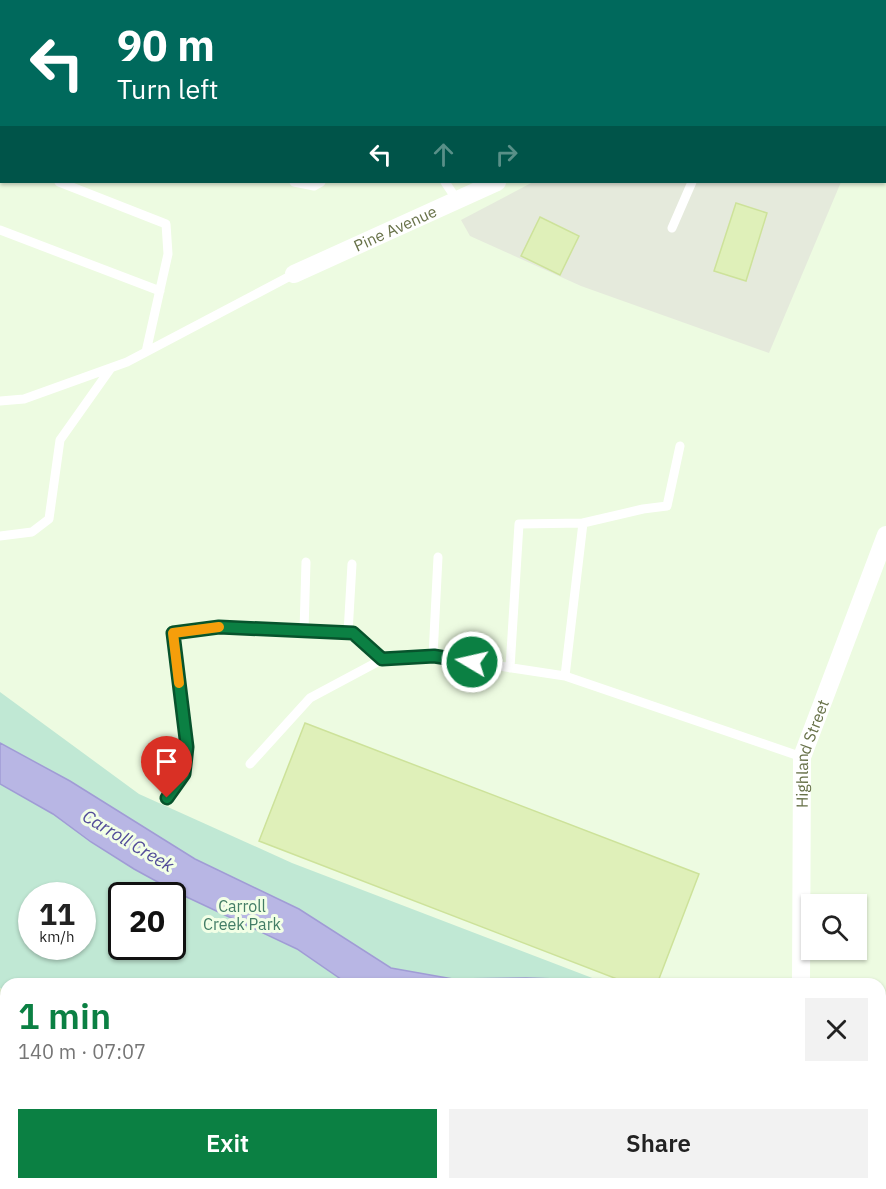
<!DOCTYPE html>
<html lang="en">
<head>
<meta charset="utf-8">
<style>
  body { margin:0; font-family:"IBM Plex Sans",sans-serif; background:#f2f2f2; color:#222; height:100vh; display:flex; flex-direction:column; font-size:22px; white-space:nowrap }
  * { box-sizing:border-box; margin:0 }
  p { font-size:20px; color:#767676 }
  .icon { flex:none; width:33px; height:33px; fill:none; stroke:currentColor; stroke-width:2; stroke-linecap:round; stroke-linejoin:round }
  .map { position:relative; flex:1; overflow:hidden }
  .side { position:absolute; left:0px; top:978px; width:886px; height:212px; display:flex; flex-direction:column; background:#fff; border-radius:18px 18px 0 0; box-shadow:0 2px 4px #0004 }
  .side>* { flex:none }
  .banner { position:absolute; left:0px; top:0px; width:886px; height:183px; box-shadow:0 2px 4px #0004; background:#00695c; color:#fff; overflow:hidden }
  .controls { position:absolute; left:801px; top:894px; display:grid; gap:12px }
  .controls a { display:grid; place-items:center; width:66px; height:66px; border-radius:0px; background:#fff; box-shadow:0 2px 4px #0004; font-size:30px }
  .speed { position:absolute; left:18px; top:882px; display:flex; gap:12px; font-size:30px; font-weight:700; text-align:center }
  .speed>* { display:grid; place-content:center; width:78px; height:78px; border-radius:50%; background:#fff; box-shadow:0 2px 4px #0004; line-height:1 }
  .speed small { font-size:15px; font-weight:400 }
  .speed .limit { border:3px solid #111; border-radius:9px; background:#fff; color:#111 }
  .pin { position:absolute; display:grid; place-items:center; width:51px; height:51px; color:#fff; margin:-62px -26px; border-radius:50% 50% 50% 0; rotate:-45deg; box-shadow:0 0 6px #0007 }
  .pin .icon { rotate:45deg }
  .me { position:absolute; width:66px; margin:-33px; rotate:279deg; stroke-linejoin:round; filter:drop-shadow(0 0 4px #0008) }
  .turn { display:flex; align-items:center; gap:21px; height:126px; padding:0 18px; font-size:27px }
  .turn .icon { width:78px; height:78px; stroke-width:2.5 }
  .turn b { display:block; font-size:42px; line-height:51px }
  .lanes { display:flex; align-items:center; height:57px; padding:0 18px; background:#0003; justify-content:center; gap:30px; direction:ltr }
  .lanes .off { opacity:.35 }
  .round { display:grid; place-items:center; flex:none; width:63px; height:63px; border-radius:0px; background:#f2f2f2 }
  .head { display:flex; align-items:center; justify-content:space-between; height:102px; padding:0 18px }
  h1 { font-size:36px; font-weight:600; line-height:45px; color:#0b8043 }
  .button { display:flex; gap:12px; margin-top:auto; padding:12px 18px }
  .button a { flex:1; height:69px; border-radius:0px; background:#0b8043; color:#fff; font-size:24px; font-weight:600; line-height:69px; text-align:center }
  .button a+a { background:#f2f2f2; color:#222 }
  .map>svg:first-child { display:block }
</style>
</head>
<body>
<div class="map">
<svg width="886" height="1189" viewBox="0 0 886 1189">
  <rect width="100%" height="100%" fill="#edfbe1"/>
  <path fill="#e4f5d2" d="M0 988 6 991V1184H99L98 1189H0Z"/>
  <path fill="#e5eadc" d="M533 182H841L769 353 581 286 470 236 461 220Z"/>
  <path fill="#c0e8d4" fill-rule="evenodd" d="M0 692 139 794 292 863 608 984H6V991L0 988ZM32 896H82V946H32ZM122 896H172V946H122Z
    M461 1184H781V1189H475Z"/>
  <path fill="#b8b6e4" stroke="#a09cd5" stroke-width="1.5" d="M0 743 70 781 195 859 299 909 391 968 453 979 526 978 558 979 569 984H348L297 949 176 892 134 869 91 842 53 814 0 784Z
    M880 1106 886 1110V1169L881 1172Z
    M826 1184H856L855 1189H835Z"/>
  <path fill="#dff0b9" stroke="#cde29a" stroke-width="1.5" d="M46 0H107L46 2Z
    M219 0H257L219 2Z
    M320 0H416L418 2H322Z
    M736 203 767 213 746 281 714 271Z
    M540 217 579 236 560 275 521 256Z
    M305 723 699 874 657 984H630L259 841Z
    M0 1033 6 1038V1156L0 1154V1101L3 1098 0 1095Z"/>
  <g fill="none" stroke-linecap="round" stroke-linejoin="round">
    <path stroke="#fff" stroke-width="9" d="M261 2V0
      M289 2V0
      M436 2 437 0
      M0 82 2 83
      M0 158H2
      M59 182 166 224 168 254 146 352
      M294 182 314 186 321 182
      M445 182 457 200
      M672 228 692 182
      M0 230 160 291
      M0 401 24 399 127 362 294 274
      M0 536 32 532 49 519 60 440 111 368
      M304 631 306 562
      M348 633 352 564
      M433 656 438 557
      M510 668 519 524 583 523
      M565 676 583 523 643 509 667 506 680 446
      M250 764 310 698 383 659 433 656 565 676 802 757
      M167 798 184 774 187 747 173 633 219 627 353 633 383 659"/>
    <g stroke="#fff" stroke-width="18">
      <path d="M859 2 862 0"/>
      <path id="s1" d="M294 274 497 182"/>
      <path id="s2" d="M801 984 802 757 886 535"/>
      <path d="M805 1184V1189"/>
    </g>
    <path stroke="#fff" stroke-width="26" d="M664 0 667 2
      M885 110H886"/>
  </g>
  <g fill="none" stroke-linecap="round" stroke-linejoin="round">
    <g stroke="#07532c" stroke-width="15">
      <path id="route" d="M167 798 184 774 187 747 173 633 219 627 353 633 382 659 434 656 472 662"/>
    </g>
    <use href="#route" stroke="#0b8043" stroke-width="10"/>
    <path stroke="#f59e0b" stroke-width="10" d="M179 683 173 633 219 627"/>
  </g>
  <g text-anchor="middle" stroke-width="6" stroke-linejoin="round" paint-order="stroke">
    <g font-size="16" fill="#677148" stroke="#f2ffe6">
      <text dy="6" stroke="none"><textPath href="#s1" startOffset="111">Pine Avenue</textPath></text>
      <text dy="6" stroke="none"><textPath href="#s2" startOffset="232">Highland Street</textPath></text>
    </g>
    <g font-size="16" fill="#437d66" stroke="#f2ffe6">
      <text x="242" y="912">Carroll<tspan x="242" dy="18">Creek Park</tspan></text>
    </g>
    <g font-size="18" font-style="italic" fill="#524c99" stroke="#f2ffe6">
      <text transform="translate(128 841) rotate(31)" y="6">Carroll Creek</text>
    </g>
  </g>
</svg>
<div class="controls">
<a><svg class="icon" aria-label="search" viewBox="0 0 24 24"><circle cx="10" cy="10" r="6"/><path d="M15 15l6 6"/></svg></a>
</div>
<div class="speed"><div>11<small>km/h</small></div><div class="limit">20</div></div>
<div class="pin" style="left:167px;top:798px;background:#d93025"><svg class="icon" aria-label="arrive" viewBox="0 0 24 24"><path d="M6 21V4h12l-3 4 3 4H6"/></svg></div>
<svg class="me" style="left:472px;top:662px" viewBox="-20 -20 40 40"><circle r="17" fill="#0b8043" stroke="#fff" stroke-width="3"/><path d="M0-11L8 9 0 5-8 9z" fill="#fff"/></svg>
<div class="banner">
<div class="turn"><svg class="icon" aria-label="left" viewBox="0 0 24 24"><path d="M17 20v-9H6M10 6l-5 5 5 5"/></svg><div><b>90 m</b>Turn left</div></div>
<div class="lanes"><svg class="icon" aria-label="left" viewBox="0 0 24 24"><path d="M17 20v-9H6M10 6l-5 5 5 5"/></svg><svg class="icon off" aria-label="ahead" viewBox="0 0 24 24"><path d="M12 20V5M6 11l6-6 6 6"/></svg><svg class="icon off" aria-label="right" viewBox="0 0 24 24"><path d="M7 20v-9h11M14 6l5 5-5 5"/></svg></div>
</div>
<section class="side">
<div class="head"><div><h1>1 min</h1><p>140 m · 07:07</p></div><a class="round"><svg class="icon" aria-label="close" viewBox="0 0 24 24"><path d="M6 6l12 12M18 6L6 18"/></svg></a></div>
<div class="button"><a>Exit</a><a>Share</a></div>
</section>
</div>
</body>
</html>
